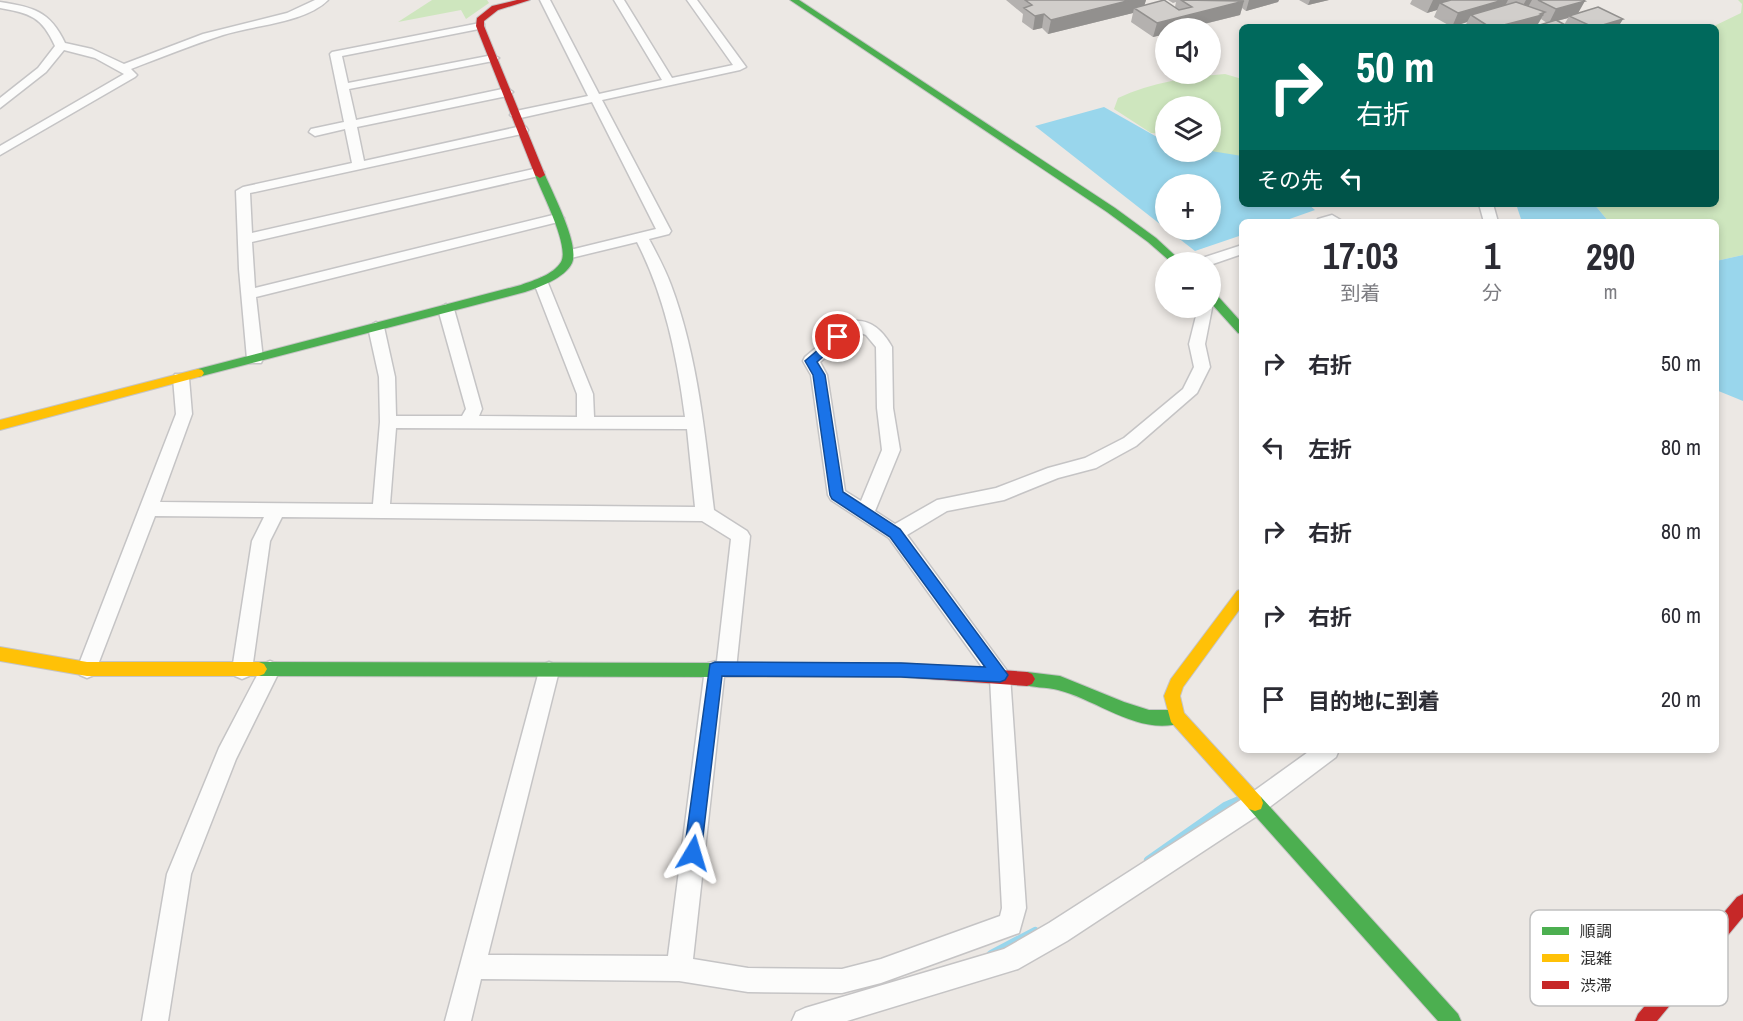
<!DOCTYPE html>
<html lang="ja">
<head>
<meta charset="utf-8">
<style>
  body { margin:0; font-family:"Archivo Narrow","Noto Sans JP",sans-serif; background:#f2f2f3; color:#2b2b33; height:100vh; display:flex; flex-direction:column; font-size:22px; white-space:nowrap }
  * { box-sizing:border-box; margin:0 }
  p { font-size:20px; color:#7c7c81 }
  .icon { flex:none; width:33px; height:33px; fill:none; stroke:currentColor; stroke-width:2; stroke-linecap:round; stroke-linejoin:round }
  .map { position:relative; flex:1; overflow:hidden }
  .sheet { position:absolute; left:1239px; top:219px; width:480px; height:534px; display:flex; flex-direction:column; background:#fff; border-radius:9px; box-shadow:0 3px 9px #0003 }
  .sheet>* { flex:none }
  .hud { position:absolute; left:1239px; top:24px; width:480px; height:183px; border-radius:9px; box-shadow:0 3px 9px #0003; background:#00695c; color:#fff; overflow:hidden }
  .tools { position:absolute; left:1155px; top:18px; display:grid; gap:12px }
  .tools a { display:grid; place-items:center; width:66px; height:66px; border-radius:50%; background:#fff; box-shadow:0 3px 9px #0003; font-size:30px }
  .pin { position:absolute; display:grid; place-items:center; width:51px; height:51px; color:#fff; margin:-26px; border:3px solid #fff; border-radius:50%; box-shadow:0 2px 6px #0007 }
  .me { position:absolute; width:66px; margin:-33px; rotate:7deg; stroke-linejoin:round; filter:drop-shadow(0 0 4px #0008) }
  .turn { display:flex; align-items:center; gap:21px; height:126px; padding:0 18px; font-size:27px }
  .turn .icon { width:78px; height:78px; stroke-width:2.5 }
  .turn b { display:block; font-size:42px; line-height:51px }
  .then { display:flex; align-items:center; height:57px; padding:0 18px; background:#0003; gap:12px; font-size:22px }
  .eta { display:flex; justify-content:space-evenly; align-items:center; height:102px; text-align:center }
  .eta b { font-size:36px; font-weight:800; line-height:42px }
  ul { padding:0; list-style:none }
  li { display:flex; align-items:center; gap:18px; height:84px; padding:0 18px }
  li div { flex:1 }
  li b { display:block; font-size:22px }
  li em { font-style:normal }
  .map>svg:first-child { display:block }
</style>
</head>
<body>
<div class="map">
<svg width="1743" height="1021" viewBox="0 0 1743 1021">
  <rect width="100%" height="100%" fill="#ece8e4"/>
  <path fill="#cee6be" d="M432 0H487L489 3 466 19 461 10 398 22Z
    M1738 0H1743V255L1716 261V222H1609L1594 204H1716V27H1712L1741 13 1742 4Z
    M1225 74 1242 79V158L1210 152V106H1166L1165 134 1151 133 1114 109 1118 98C1152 82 1188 77 1225 74Z"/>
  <path fill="#99d6ec" d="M1104 107 1157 137 1165 139 1166 152 1211 151 1242 156V204H1308L1315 210 1281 222H1242V235L1195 251 1168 230H1210V184H1166L1165 228 1035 126Z
    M1516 204H1594L1609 222H1522Z
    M1743 255V401L1716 390V261Z"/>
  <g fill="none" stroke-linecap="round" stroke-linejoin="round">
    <path stroke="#99d6ec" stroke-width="8" d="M1148 860 1225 806 1239 800
      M991 954 1035 931"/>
    <g stroke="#c5c4c5" stroke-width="3">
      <path id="street" d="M315 0H328C305 23 254 25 223 35 192 45 162 57 131 69L137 75 135 77 0 155V146L124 74 95 58 64 50 46 72 0 108V98L38 68 55 46C42 17 30 13 0 8V2C33 7 50 11 65 43L92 49 124 64 203 34 287 13Z
        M540 0H550L599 94 662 80 614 0H624L672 78 733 65 687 0H697L746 67 740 70 602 100 671 231 669 234 649 239C657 254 665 269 671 285 698 357 705 435 714 510L747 531 750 536 736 669 733 675 724 677 693 959 748 968 842 969 881 959 1000 916 1002 908 990 678 889 538 831 500 828 495 811 375 803 361 805 357 847 322C868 317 882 329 892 347L893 408 900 450 875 511 895 524 937 500 996 488 1048 468 1085 458 1124 438 1183 389 1194 367 1189 344 1198 308H1210V305L1212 308 1205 344 1210 367 1197 393 1136 446 1096 468 1058 478 1004 500 947 511 907 535 1010 675 1026 908 1019 933 881 983 842 993 748 992 679 981 481 979 471 1021H445L539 671 542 665 549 662 556 665 559 671 488 955 668 956 705 669 708 663 717 661 731 539 702 521 282 517 270 541 252 670 249 676 242 679 235 676 232 670 252 541 264 517 155 516 94 675 87 678 80 675 77 669 176 414 173 378 175 374H187L189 378 192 414 160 502 373 504 380 422 379 377 368 327 376 322 384 327 395 377 396 416H462L466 409 438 309 446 304 454 309 482 409 479 416 577 417V394L534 283 541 278 548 283 593 394 594 417H685C677 356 665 297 637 242L571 258 564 254 566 251 656 229 592 102 516 119 510 115 516 111 588 96ZM856 331 866 335 876 347 877 408 882 450 861 501 845 491 827 375 820 362ZM396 428 687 429 695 507 390 504Z
        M480 23 484 24V28L342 56 348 83 493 55 499 58 493 61 349 89 356 120 507 88 513 92 507 96 357 127 364 161 522 126 526 127 528 130 526 133 250 193 252 233 538 168 544 172 543 175 252 242 255 288 557 214 564 218 562 221 256 297 263 359 261 363H249L247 359 239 269 236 191 243 187 352 163 345 129 315 136 309 132 311 129 344 122 330 54 332 52Z
        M1479 204H1493L1498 222H1484Z
        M1332 215 1344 222H1316L1318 219Z
        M1242 245V254L1210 265V262H1197L1199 259Z
        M270 661 277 664 280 670 236 759 191 874 168 1021H142L167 874 219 748 263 664Z
        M1311 750H1339L1336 757 1263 812 1067 941 1018 969 847 1021H792L796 1012 805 1008 1004 949 1049 923 1247 796Z"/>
    </g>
    <g stroke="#c5c4c5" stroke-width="2">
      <path id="fast" d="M790 0H799L1115 208 1156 238 1182 262H1171L1148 242 1107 212Z
        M540 172 545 175C553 194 580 245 572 263 565 278 540 287 525 292L198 377 192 373 198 369 521 285C534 280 553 275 561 262 570 247 542 193 535 175Z
        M1210 292H1214L1242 323V334L1238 333 1210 302Z
        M259 662 722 663 727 665 730 670 727 675 722 677 259 676 254 674 251 669 254 664Z
        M1027 672 1060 676 1124 702 1149 710H1177L1183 712 1185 717 1183 722C1142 738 1096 699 1058 690 1046 687 1033 688 1022 684L1019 679 1022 674Z
        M1255 795 1261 797 1458 1014 1461 1021H1438L1249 809 1247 803 1249 797Z"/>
    </g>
    <g stroke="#c5c4c5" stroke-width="2">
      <path id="slow" d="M198 369 202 370 204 373 202 376 0 430V420Z
        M1242 589V606L1183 687 1180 696 1184 713 1261 797 1263 803 1261 809 1255 811 1249 809 1171 722 1164 696 1171 679 1237 591Z
        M0 647 87 662H259L264 664 267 669 264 674 259 676H87L0 661Z"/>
    </g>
    <g stroke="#c5c4c5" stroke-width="2">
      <path id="jam" d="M517 0H530L498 10 484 21V26L545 175 540 178 535 175 476 26 477 18 492 6Z
        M722 663H901L1027 672 1032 674 1035 679 1032 684 1027 686 901 677H722L717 675 714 670 717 665Z
        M1743 894V917L1657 1021H1635L1638 1014 1737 897Z"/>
    </g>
    <use href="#street" fill="#fcfcfb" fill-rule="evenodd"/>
    <use href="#fast" fill="#4caf50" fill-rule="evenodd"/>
    <use href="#slow" fill="#ffc107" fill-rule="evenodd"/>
    <use href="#jam" fill="#c62828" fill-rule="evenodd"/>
  </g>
  <path fill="#b4b1af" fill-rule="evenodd" d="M1006 0H1146L1144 5 1175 7 1176 2 1173 3 1168 0H1279L1278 2 1246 11 1242 8 1240 15 1153 37 1131 22 1133 13 1048 34 1042 28 1033 30 1022 22 1023 14Z
    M1299 0H1329L1308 5Z
    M1412 0H1583L1578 13 1623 19 1618 27H1465L1467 22 1452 27 1434 17 1437 10 1427 13 1410 4ZM1568 18 1564 25 1557 21ZM1541 19 1547 23 1537 26Z"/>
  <path fill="#92908e" d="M1131 0H1146L1143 10 1134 8 1133 13 1048 34 1051 20Z
    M1249 0H1279L1278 2 1246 11Z
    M1310 0H1329L1308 5Z
    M1433 0H1474L1440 3 1437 10 1427 13Z
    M1503 0H1508L1502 12 1471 15 1467 22 1452 27 1458 13Z
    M1526 0H1532L1528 7 1521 9Z
    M1244 1 1240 15 1187 28H1166V34L1153 37 1157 23Z
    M1585 1 1577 15 1569 16 1568 18 1549 23 1556 9Z
    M1545 12 1536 27H1496Z
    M1044 14 1042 28 1033 30 1035 16Z
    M1623 19 1618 27H1596Z"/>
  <path fill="#d1cecb" stroke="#92908e" stroke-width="1.5" d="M1025 0H1131L1051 20 1044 14 1035 16 1024 8 1032 5Z
    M1164 0 1179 10 1192 7 1181 0 1244 1 1157 23 1134 8Z
    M1451 0H1503L1458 13 1440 3Z
    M1538 0H1583L1585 1 1556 9Z
    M1516 2 1545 12 1540 14 1542 15 1496 27 1476 26 1485 24 1471 15Z
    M1598 7 1623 19 1596 27H1593L1569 16Z
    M1556 20 1569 27H1533Z"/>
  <path fill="#1a73e8" stroke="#114b97" stroke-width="1.5" d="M838 333 844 337 842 340 817 362 825 375 843 492 900 529 1008 675 1005 680 1000 682 901 677 722 676 701 853 699 860 693 862 686 860 684 853 710 664 715 662 901 663 985 667 890 537 832 499 830 495 813 375 805 361Z"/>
  <rect x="1530" y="910" width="198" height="96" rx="9" fill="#fff" stroke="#c0c0c0" stroke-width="1.5"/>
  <rect x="1542" y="927" width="27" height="8" fill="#4caf50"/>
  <rect x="1542" y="954" width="27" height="8" fill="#ffc107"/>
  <rect x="1542" y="981" width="27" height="8" fill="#c62828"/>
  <g font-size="16" fill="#2e2e2e">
    <text x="1580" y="937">順調</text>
    <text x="1580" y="964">混雑</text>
    <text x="1580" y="991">渋滞</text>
  </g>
</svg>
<div class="tools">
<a><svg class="icon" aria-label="sound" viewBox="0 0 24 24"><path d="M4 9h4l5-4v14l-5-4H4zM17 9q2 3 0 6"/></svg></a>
<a><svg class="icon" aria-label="layers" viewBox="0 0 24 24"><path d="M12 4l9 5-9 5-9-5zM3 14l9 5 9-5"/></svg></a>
<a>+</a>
<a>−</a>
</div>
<div class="pin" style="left:838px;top:337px;background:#d93025"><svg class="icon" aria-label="arrive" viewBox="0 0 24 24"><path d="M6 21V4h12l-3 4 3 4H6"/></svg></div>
<svg class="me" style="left:693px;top:853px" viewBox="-20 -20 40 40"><path d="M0-17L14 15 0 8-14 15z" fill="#1a73e8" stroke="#fff" stroke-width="4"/></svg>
<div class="hud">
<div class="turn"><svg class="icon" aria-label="right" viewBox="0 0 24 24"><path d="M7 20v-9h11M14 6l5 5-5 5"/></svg><div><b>50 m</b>右折</div></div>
<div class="then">その先<svg class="icon" aria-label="left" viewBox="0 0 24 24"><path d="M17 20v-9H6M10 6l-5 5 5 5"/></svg></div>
</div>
<section class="sheet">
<div class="eta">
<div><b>17:03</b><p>到着</p></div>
<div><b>1</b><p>分</p></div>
<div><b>290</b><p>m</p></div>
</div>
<ul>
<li><svg class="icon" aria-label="right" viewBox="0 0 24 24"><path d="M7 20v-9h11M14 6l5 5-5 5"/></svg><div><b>右折</b></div><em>50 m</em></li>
<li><svg class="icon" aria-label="left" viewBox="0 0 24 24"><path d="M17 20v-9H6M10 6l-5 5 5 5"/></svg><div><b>左折</b></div><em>80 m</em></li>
<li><svg class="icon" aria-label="right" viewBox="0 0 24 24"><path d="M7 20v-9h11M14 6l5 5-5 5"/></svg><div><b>右折</b></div><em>80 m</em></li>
<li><svg class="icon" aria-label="right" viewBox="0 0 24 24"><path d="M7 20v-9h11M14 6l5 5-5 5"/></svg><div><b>右折</b></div><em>60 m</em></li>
<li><svg class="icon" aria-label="arrive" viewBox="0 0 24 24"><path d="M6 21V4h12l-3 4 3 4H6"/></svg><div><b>目的地に到着</b></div><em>20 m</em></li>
</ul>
</section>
</div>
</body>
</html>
